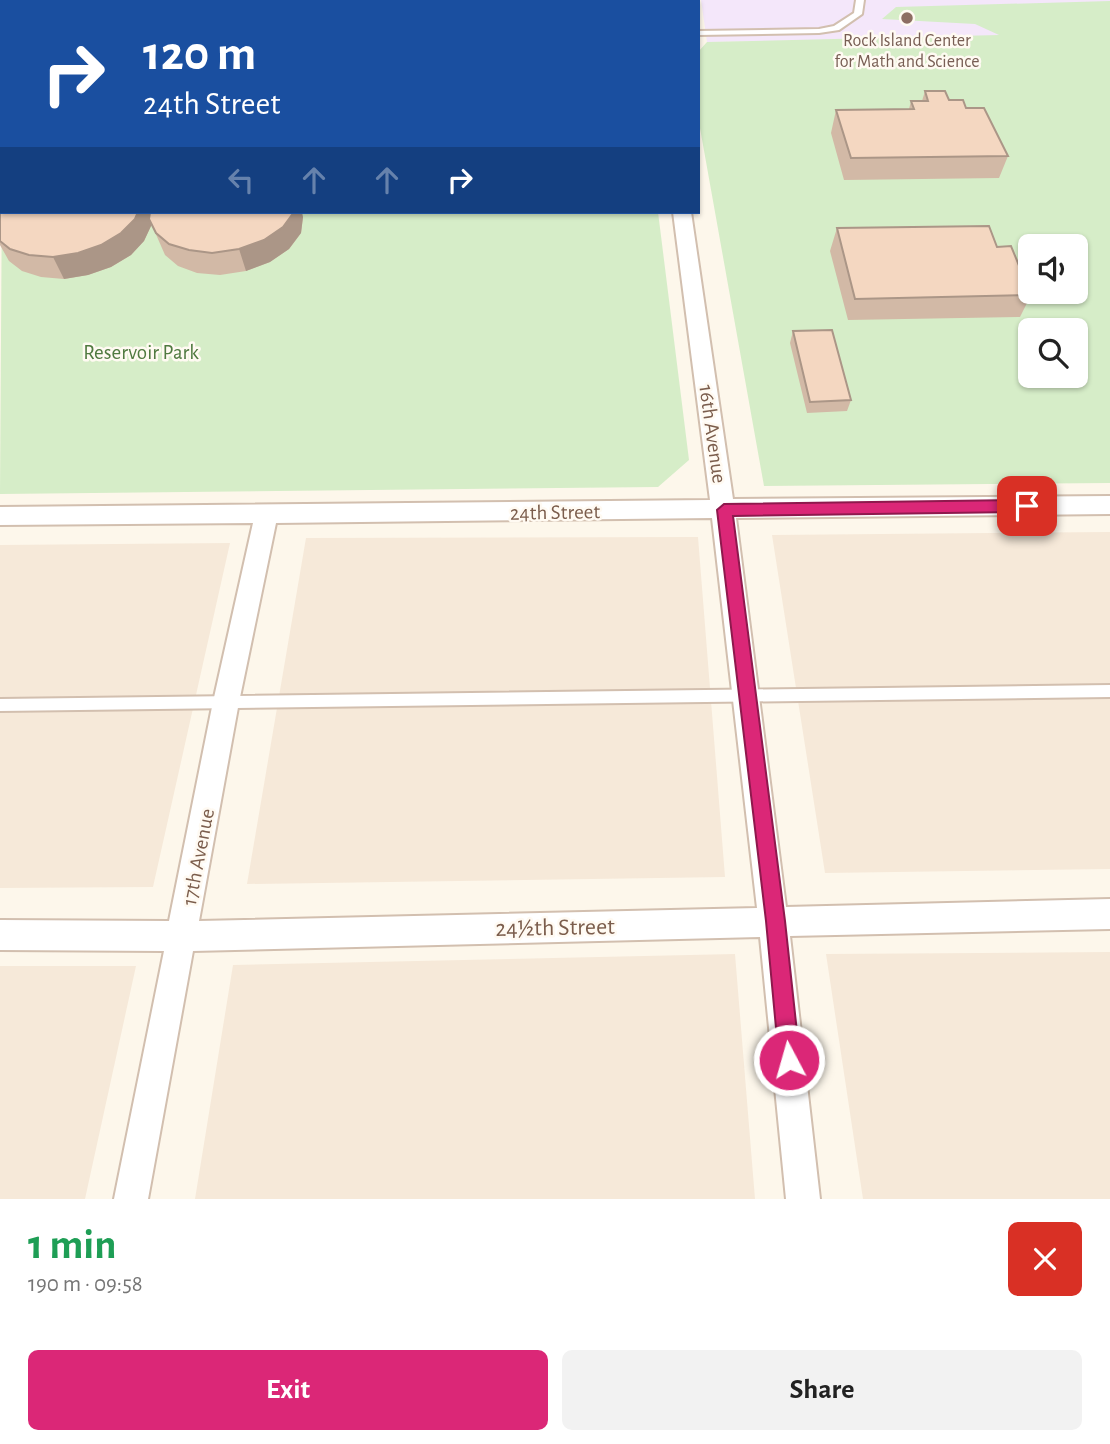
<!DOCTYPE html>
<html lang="en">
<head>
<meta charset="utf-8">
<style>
  body { margin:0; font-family:"Alegreya Sans",sans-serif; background:#f2f2f2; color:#222; height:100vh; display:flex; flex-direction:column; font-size:26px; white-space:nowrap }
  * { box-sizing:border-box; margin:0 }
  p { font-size:23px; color:#767676 }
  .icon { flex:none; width:38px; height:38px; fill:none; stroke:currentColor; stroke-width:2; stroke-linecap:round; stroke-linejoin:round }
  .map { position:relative; height:1199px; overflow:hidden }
  .side { display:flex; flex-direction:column; background:#fff; flex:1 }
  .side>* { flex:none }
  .banner { position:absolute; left:0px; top:0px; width:700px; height:214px; box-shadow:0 2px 5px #0004; background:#1a4fa0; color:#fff; overflow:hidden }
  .fabs { position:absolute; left:1018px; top:234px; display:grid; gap:14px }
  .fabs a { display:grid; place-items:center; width:70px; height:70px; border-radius:10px; background:#fff; box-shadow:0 2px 5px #0004; font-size:35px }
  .pin { position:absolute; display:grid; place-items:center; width:60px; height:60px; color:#fff; margin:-30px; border-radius:14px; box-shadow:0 4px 10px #0006 }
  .me { position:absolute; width:77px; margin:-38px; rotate:354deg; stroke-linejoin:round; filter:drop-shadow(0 0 5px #0008) }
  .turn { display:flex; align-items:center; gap:24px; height:147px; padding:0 28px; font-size:32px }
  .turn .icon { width:91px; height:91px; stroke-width:2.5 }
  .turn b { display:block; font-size:49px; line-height:60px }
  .lanes { display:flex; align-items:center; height:66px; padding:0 28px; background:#0003; justify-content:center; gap:35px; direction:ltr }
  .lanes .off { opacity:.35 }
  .round { display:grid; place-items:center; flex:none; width:74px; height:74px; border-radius:10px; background:#f2f2f2 }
  .head { display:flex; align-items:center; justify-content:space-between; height:119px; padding:0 28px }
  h1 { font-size:42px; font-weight:700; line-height:52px; color:#1e9e55 }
  .button { display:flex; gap:14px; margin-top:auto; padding:14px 28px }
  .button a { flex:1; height:80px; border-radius:10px; background:#db2777; color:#fff; font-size:28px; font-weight:700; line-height:80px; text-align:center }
  .button a+a { background:#f2f2f2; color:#222 }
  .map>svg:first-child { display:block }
</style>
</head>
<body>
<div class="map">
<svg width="1110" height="1199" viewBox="0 0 1110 1199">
  <rect width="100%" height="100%" fill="#fdf7eb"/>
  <path fill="#f6e9d9" d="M92 0H652V2H91Z
    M1110 532V869L825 873 772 535Z
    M698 537 725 877 247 884 306 538Z
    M230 543 153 887 0 888V545Z
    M1110 952V1199H863L826 954Z
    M735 954 755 1199H195L233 965Z
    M0 966H136L85 1199H0Z"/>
  <path fill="#f4e7fa" d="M701 0H1110V36L707 42Z"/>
  <path fill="#d6edc8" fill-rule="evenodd" d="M1110 1V483L764 486 698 117V52L707 42 999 35 975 24 882 19 896 7ZM1031 247H1076V292H1031ZM1031 331H1076V376H1031Z
    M2 182V212H658L689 460 658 487 0 494Z"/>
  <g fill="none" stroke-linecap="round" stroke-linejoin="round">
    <g stroke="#d2bfaf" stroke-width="4">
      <path id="service" d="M856 0H864L862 14 839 30 819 33 698 35V31L819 29 834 26 854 13Z
        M1110 685V697L0 711V699Z"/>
    </g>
    <g stroke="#d2bfaf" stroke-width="4">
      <path id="minor" d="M363 0H379L362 2Z
        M665 0H681V2H665Z
        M673 212H691L733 499 1110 496V514L736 518 786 907 1110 899V929L790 936 820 1199H786L760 937 193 951 148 1199H114L164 951 0 950V920L169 921 213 702 253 523 0 525V507L710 500ZM712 518 757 908 199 921 239 702 276 523Z"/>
    </g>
    <g stroke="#d2bfaf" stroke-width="3">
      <path id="tertiary" d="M51 0H71L50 2Z
        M2 113V130L0 131V114Z"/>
    </g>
    <use href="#service" fill="#fff" fill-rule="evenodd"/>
    <use href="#minor" fill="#fff" fill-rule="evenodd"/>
    <use href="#tertiary" fill="#fff" fill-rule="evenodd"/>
  </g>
  <path fill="#d2b9a6" d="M925 91 949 100 966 108 1008 156 999 178 844 180 831 133 836 110 909 109 911 101H922Z
    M0 198 2 212 303 217 301 233 289 249 270 262 246 271 220 275 197 273 178 266 165 255 151 223V226L144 241 131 255 111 267 88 275 64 279 41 277 22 271 9 261 0 245Z
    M837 228 997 247 1031 295 1020 317 848 320 830 251Z
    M793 331 851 400 847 411 807 413 790 343Z"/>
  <path fill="#ab9687" d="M138 212H150L151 226 144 241 131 255 111 267 88 275 64 279 53 257Z
    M294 212H302L303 217 301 233 289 249 270 262 246 271 239 249Z"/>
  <path fill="#f4d7c1" stroke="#ab9687" stroke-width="2" d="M925 91H945L949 100H963L966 108H984L1008 156 851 158 836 110 914 109 911 101H928Z
    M2 195V212H138L135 219 121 233 101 245 78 253 53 257 29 255 10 249 0 241V198Z
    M150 212H294L283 227 264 240 239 249 212 253 189 250 169 244 156 233 149 219Z
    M989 226 997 247 1011 246 1031 295 855 299 837 228Z
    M832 330 851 400 810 402 793 331Z"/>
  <path fill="#db2777" stroke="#8e194d" stroke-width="2" d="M1027 500 1035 506 1027 512 733 516 785 921 800 1060 797 1067 789 1070 782 1067 779 1060 766 921 717 510 724 504Z"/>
  <circle fill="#8d6e63" stroke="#fffaf2" stroke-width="2.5" cx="907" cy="18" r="7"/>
  <g text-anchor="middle" stroke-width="5" stroke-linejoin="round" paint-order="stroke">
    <g font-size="18" fill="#785e54" stroke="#fffaf2">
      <text x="907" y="46">Rock Island Center<tspan x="907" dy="21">for Math and Science</tspan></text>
    </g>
    <g font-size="21" fill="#507a40" stroke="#fffaf2">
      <text x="141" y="359">Reservoir Park</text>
    </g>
    <g font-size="21" fill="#7b5d4c" stroke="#fffaf2">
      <text transform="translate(713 434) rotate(82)" y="7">16th Avenue</text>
      <text transform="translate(555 512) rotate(-1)" y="7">24th Street</text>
      <text transform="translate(198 857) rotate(-79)" y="7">17th Avenue</text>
    </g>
    <g font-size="24" fill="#7b5d4c" stroke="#fffaf2">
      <text transform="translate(555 927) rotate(-1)" y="8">24½th Street</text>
    </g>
  </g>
</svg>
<div class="fabs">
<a><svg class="icon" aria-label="sound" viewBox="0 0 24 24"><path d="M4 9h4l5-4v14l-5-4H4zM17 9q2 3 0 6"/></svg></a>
<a><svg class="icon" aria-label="search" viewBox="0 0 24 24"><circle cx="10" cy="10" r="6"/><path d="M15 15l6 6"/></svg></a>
</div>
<div class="pin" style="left:1027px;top:506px;background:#d93025"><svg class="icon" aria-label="arrive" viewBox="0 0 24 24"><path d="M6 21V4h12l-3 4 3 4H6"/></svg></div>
<svg class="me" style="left:789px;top:1060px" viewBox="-20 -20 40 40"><circle r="17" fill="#db2777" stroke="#fff" stroke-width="3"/><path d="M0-11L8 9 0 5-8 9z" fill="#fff"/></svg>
<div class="banner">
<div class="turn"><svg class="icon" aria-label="right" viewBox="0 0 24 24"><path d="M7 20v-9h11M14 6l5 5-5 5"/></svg><div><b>120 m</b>24th Street</div></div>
<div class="lanes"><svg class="icon off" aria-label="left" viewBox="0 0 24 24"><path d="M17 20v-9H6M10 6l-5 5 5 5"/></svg><svg class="icon off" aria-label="ahead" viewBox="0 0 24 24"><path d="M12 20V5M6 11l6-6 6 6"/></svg><svg class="icon off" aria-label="ahead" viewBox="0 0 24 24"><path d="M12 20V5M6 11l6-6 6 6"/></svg><svg class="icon" aria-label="right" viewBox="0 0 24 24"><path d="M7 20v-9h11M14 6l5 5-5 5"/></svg></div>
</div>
</div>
<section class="side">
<div class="head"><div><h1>1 min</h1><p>190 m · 09:58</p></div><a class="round" style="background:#d93025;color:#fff"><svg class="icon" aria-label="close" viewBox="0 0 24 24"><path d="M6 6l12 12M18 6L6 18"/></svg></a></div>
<div class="button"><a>Exit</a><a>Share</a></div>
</section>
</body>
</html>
